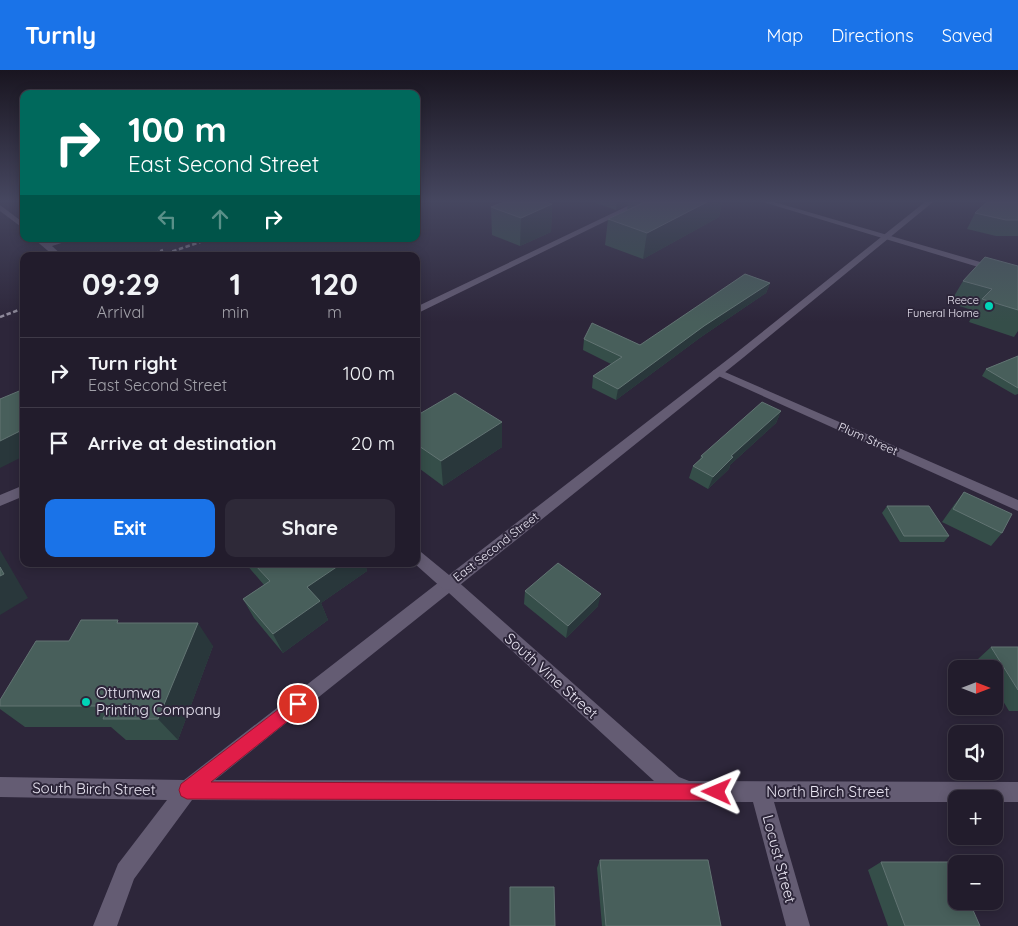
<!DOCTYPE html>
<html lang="en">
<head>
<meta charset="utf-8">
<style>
  body { margin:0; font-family:Quicksand,sans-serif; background:#2e2938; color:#f1f3f6; height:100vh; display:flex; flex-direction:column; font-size:19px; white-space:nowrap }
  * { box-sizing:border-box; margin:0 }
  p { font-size:16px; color:#a2a1a9 }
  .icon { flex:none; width:28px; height:28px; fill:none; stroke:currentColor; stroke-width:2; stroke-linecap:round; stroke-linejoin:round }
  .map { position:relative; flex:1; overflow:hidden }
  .drawer { position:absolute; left:20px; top:182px; width:400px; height:315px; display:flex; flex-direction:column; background:#221c2c; border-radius:10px; box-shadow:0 2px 12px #0003,0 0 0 1px #3f3a48 }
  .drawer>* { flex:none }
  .hud { position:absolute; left:20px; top:20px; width:400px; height:152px; border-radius:10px; box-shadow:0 2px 12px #0003,0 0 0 1px #3f3a48; background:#00695c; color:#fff; overflow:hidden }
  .needle { width:32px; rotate:90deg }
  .tools { position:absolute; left:948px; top:590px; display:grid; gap:10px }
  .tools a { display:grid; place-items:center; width:55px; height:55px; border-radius:10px; background:#221c2c; box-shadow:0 2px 12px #0003,0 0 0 1px #3f3a48; font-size:25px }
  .pin { position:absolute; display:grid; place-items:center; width:42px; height:42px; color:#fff; margin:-21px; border:2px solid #fff; border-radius:50%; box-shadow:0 1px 5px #0007 }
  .me { position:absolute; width:55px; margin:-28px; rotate:271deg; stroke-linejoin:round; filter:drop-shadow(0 0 4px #0008) }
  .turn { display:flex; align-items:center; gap:18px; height:105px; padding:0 25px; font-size:22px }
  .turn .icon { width:65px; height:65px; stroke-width:2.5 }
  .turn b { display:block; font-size:35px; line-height:42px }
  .lanes { display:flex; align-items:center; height:48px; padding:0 25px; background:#0003; justify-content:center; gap:25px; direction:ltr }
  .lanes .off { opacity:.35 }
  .eta { display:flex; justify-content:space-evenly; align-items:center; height:85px; text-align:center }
  .eta b { font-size:30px; font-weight:700; line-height:35px }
  .button { display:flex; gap:10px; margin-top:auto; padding:10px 25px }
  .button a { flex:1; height:58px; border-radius:10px; background:#1a73e8; color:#fff; font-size:20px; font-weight:700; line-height:58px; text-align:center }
  .button a+a { background:#2e2938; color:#f1f3f6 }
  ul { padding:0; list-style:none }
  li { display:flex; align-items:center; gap:15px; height:70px; padding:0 25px; border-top:1px solid #3f3a48 }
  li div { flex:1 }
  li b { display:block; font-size:19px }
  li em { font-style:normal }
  header { display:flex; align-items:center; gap:30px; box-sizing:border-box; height:70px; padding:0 25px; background:#1a73e8; color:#fff }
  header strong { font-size:24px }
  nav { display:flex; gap:28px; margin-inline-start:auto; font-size:18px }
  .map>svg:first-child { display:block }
</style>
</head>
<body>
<header>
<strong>Turnly</strong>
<nav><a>Map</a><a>Directions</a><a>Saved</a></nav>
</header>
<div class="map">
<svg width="1018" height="856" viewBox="0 0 1018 856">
  <rect width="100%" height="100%" fill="#2d263a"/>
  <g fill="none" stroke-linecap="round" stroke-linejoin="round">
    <path fill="#645c73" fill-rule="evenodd" d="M763 132H774L1018 203V209Z
      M0 135 24 153V159L0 141Z
      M34 169H43L47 172 61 169H74L52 176 63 186H54Z
      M718 299 1018 430V441L714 304 712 302 714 300Z
      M449 508 455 509 679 707 689 711 1018 712V732H994V729H956V732H774L810 856H786L753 732 192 730 134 809 117 856H93L118 794 167 730 0 727V707L184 710 443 509ZM449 523 654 711 215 710Z"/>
    <path fill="#645c73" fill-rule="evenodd" d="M925 132H933L744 287 455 519 449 520 443 519 415 494 416 480 421 482 449 505 736 283Z"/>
    <path fill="#645c73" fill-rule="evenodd" d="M636 132H645L416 244V237Z
      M24 415V426L0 436V425Z"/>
    <path stroke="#938e9e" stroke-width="2.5" stroke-dasharray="4.5 2.5" stroke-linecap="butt" d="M147 186 163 180
      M159 186 209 169
      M0 247 24 238"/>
  </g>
  <path fill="#354e49" d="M593 132H722L719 147 643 189 605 175 608 149 627 140 628 134 616 140Z
    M1018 132V166H996L967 159 975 143Z
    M552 134 551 162 520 176 492 165 491 137Z
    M1018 196V261L1014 267 969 252 975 241 950 233 963 211Z
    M770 213 766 223 701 267 616 330 592 318 593 306 611 294 583 280 584 269 640 275Z
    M1018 286V324L1015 325 982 306 986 299Z
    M781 341 776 353 730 395 729 399 708 419 689 408 693 396 700 389 701 386Z
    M416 346 502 377 443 416 416 396Z
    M964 422 1002 463 991 476 942 452 954 435Z
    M887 436 949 466 944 472H900L882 443Z
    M246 494H365L367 501 321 533 328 550 283 583 254 548 243 529 264 515Z
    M525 521 598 536 566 568 524 534Z
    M121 553 213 576 178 670H126L111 657H25L0 639V630L69 571Z
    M991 577H1018V641H1009L994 616V599H984L978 589Z
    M600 790 721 856H602L597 798Z
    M881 792 980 856H888L868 800Z"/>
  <path fill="#29373b" d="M617 132H628V134L616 140Z
    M707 132H722L719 147 643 189 647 163Z
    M552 134 551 162 520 176 521 148Z
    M770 213 766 223 701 267 616 330 618 319 704 256Z
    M781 341 776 353 730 395 729 399 708 419 713 407 731 386Z
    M502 352V377L443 416 441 391Z
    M24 359V386L0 398V371Z
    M0 480 28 528 0 545Z
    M341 494H365L367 501 321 533 328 550 283 583 273 564 307 517Z
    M601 524 598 536 566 568 568 556Z
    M198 553 213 576 178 670 158 649Z"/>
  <path fill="#485f5b" stroke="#627473" d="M504 132H545L552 134 521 148 491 137Z
    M645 132H707L647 163 608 149Z
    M987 132H1018V150H1006L975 143Z
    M985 187 1018 196V240L982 229 992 219 963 211Z
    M745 204 770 213 704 256 618 319 593 306 622 287 584 269 592 253 640 275Z
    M1018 286V318L986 299Z
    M24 319V359L0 371V329Z
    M455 323 502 352 441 391 416 374V346Z
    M762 332 781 341 731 386 733 387 713 407 693 396 703 387 701 386Z
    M964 422 1012 444 1002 463 953 439Z
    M887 436H929L949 466H904Z
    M558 493 601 524 568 556 525 521Z
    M254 494H341L307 517 320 531 273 564 243 529 270 511Z
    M0 497 4 504 0 506Z
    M81 550H118L117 553H198L158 649H103L109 636H0V630L36 571H69Z
    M991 577H1018V620Z
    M600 790H708L721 856H606Z
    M881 792H951L956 803V831H969L980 856H905Z
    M510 817H554L555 856H510Z"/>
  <linearGradient id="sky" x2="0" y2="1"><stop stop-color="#191520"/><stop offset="0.52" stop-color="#464760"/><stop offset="1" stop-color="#464760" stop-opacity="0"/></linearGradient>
  <rect width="1018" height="252" fill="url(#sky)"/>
  <path fill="#e11d48" stroke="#92132f" d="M298 627 303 629 305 634 303 639 211 712 717 714 723 716 725 722 723 728 717 730 187 729 181 726 179 720 181 714 292 629Z"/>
  <g fill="#00d5b7" stroke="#2d263a" stroke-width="2">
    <circle cx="989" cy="236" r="5"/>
    <circle cx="86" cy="632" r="5"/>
  </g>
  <g text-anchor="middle" stroke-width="4" stroke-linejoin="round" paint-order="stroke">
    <g font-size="11" fill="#eae6f3" stroke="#2d263a" text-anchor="end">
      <text x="979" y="234">Reece<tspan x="979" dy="13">Funeral Home</tspan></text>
    </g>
    <g font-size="12" fill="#eae6f3" stroke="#2d263a">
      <text transform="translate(868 369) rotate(24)" y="4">Plum Street</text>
      <text transform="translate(496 477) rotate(-38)" y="4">East Second Street</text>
    </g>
    <g font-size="15" fill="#eae6f3" stroke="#2d263a">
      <text transform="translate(551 606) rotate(42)" y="5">South Vine Street</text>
      <text transform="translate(94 719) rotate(1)" y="5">South Birch Street</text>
      <text x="828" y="727">North Birch Street</text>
      <text transform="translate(779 789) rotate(75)" y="5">Locust Street</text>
    </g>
    <g font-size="15" fill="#eae6f3" stroke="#2d263a" text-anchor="start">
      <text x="96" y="628">Ottumwa<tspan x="96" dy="17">Printing Company</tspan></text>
    </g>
  </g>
</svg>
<div class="tools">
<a><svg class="needle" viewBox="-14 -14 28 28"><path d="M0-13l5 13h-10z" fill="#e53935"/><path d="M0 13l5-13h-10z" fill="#a2a1a9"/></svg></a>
<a><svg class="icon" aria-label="sound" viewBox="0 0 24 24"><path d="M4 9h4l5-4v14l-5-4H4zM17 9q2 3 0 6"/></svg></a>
<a>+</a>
<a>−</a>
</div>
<div class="pin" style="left:298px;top:634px;background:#d93025"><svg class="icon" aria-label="arrive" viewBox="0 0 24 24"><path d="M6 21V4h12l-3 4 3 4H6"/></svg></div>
<svg class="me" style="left:717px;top:722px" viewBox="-20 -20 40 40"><path d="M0-17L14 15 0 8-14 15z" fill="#e11d48" stroke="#fff" stroke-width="4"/></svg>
<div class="hud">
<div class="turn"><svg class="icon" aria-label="right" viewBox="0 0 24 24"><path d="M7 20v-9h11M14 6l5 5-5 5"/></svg><div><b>100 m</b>East Second Street</div></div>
<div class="lanes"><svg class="icon off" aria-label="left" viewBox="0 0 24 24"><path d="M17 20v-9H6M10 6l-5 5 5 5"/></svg><svg class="icon off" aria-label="ahead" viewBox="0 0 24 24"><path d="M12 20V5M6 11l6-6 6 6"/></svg><svg class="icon" aria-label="right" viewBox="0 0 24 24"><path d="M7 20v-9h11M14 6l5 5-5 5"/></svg></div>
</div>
<section class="drawer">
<div class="eta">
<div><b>09:29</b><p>Arrival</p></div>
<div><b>1</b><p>min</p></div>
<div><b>120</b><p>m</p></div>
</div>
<ul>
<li><svg class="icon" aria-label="right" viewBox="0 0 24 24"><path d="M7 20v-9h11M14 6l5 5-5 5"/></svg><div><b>Turn right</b><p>East Second Street</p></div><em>100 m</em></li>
<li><svg class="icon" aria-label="arrive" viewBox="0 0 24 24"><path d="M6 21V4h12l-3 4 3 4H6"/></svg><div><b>Arrive at destination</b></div><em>20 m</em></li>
</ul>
<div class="button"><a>Exit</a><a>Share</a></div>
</section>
</div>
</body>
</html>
